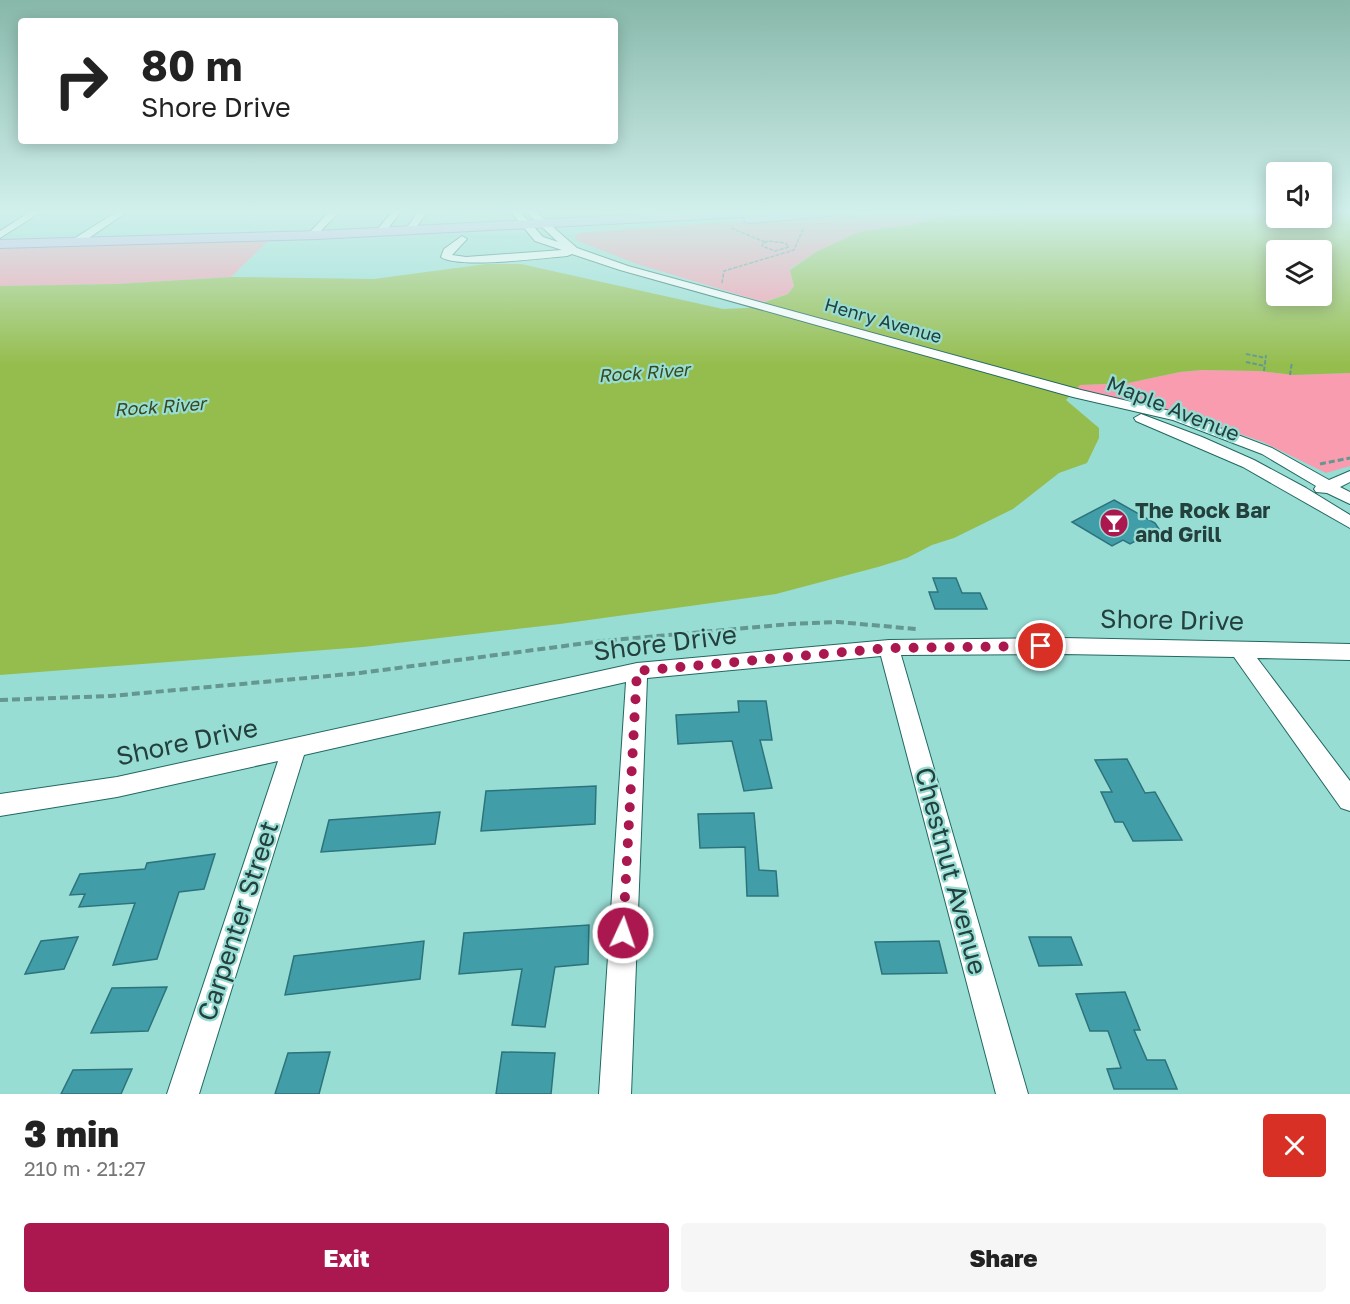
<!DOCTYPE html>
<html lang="en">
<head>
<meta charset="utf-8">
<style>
  body { margin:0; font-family:"Golos Text",sans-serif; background:#f6f6f6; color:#222; height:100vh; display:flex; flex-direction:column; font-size:22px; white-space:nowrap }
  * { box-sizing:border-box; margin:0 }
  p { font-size:20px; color:#767676 }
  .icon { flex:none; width:33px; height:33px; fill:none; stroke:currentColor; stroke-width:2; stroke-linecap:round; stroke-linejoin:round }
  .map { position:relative; height:1094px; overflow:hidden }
  .drawer { display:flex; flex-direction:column; background:#fff; flex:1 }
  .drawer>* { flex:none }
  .guide { position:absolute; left:18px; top:18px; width:600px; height:126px; border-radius:6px; box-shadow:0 3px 15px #0003; background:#fff; color:#222; overflow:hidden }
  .controls { position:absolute; left:1266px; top:162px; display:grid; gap:12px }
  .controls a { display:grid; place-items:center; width:66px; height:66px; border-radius:6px; background:#fff; box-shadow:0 3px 15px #0003; font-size:30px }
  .pin { position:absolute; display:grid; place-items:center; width:51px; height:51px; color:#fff; margin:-26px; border:3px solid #fff; border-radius:50%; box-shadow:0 2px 6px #0007 }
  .me { position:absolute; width:66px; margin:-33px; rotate:3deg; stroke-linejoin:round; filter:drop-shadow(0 0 4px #0008) }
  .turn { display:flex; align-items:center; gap:21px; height:126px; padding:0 24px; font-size:27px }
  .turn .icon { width:78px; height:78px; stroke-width:2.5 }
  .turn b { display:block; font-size:42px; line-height:51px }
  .round { display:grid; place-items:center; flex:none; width:63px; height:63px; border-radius:6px; background:#f6f6f6 }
  .overview { display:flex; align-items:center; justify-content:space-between; height:102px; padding:0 24px }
  h1 { font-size:36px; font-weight:800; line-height:45px }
  .cta { display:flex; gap:12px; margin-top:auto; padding:12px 24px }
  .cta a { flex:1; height:69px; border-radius:6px; background:#aa184f; color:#fff; font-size:24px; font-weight:800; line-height:69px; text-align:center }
  .cta a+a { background:#f6f6f6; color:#222 }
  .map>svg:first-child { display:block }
</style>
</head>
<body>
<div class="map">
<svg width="1350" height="1094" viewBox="0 0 1350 1094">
  <rect width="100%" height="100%" fill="#98ddd4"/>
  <path fill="#fa9cb0" d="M856 212H1007L947 216 910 225 816 252 790 269 794 286 788 294 763 302 637 264 578 241 574 237 582 232H590Z
    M268 241 231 277 117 284 0 286V249Z
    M1202 370 1258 371 1294 375 1350 373V466L1326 473 1263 442 1195 418 1075 388 1080 385 1128 383 1180 372Z"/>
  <path fill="#95bd4d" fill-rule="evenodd" d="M1007 212H1276V218H1322V212H1350V373L1294 375 1258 371 1202 370 1180 372 1128 383 1080 385 1066 400 1099 428V438L1087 463 1059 473 1013 509 954 538 932 545 907 558 878 567 776 594 560 624 363 647 0 675V286L117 284 231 277 374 279 486 264H521L723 309 748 308 788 294 794 286 790 270 816 252 859 232 910 225 947 216ZM1276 250H1322V296H1276Z"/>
  <path fill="#419ea9" stroke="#2d737b" stroke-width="1.5" d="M1114 500 1155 523 1159 529 1155 531 1159 533 1144 542 1139 539 1130 544 1123 540 1112 546 1072 522Z
    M933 578H956L962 593H980L987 609H935L929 592H938Z
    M738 701H766L772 740H760L772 788 744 791 732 741 678 744 676 715 739 712Z
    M1127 759 1145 793 1155 792 1182 840 1133 841 1123 822H1115L1101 792H1112L1095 760Z
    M596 786 595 824 481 831 486 791Z
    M440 812 435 844 321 852 329 820Z
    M754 813 759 870 776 871 778 896H747L745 847 700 848 698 814Z
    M215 854 204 889 179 892 157 959 113 965 135 903 79 907 85 894 70 895 80 874 145 869 147 863Z
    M589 925 588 964 555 967 545 1027 512 1025 522 969 459 974 464 933Z
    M78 937 64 969 25 974 41 941Z
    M1029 937H1071L1082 965 1039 966Z
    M424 941 420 979 285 995 294 956Z
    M939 941 947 973 882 974 875 942Z
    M167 987 148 1031 91 1033 112 988Z
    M1125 992 1140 1030H1134L1147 1060H1165L1177 1089H1114L1107 1069 1121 1068 1108 1031H1090L1076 994Z
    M330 1052 319 1094H275L288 1053Z
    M502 1052 555 1053 551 1094H496Z
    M132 1069 121 1094H61L73 1070Z"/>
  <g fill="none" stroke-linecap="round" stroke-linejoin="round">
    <g stroke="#216861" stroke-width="2">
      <path id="minor" d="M30 212H41L0 238V231Z
        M116 212H127L80 244H72V240Z
        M329 212H339L315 237H309V233Z
        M392 212H401L384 233H378L376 231Z
        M418 212H427L413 232H407L405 230Z
        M511 212H520L543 237 558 242 526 212H536L577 248 628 266 1081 390 1183 414 1272 448 1329 480 1350 471V482L1340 487 1350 492V504L1327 493 1316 492 1314 489 1316 486 1262 454 1173 420 1073 397 620 270 572 254 567 256C543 258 457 269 441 257L444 249 462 236 467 239 452 255 466 257 562 250 535 241Z
        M1141 414 1202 437 1254 460 1306 488 1350 515V528L1243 467 1136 421 1134 418Z
        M1063 638 1350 644V660L1257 658 1350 781V811L1341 808 1234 657 1063 654 901 655 1028 1094H996L881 656 647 678 631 1094H599L626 682 304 755 199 1094H167L278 761 117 797 0 816V794L117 777 637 663 889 640Z"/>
    </g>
    <g stroke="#826cab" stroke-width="2">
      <path id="major" d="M686 212H836L830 216 749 223 745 222 744 217 317 239 0 248V240L317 231Z"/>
    </g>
    <path stroke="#649790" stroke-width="1.5" stroke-dasharray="4 1.5" stroke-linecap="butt" d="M841 218 898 212
      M731 228 765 242
      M769 241 785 243 789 247 775 251 762 246 763 243Z
      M722 283 724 271 794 250 804 227"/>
    <path stroke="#649790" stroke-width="2" stroke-dasharray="4.5 2" stroke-linecap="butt" d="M1246 354 1266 358
      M1246 362 1265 366
      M1264 371 1266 355
      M1290 375 1292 362"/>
    <path stroke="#649790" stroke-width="3" stroke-dasharray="6 3" stroke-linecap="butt" d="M1320 464 1350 458"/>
    <path stroke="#649790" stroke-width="4" stroke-dasharray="8 4" stroke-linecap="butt" d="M0 700 111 696 360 673 602 641 791 624 838 622 916 629"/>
    <use href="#minor" fill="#fff" fill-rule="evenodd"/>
    <use href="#major" fill="#d3b5f0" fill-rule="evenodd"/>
  </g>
  <linearGradient id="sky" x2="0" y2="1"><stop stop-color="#87b8aa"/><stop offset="0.58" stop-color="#d1f0ec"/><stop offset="1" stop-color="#d1f0ec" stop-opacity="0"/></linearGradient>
  <rect width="1350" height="365" fill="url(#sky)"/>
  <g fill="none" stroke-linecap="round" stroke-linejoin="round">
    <path stroke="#aa184f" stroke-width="10" stroke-dasharray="0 18" d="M623 933 637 671 889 648 1041 646"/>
  </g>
  <defs>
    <g id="bar-disc" transform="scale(1.5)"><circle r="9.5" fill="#aa184f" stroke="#98ddd4"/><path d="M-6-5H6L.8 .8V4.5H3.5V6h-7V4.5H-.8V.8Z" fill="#fff"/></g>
  </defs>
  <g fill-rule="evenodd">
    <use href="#bar-disc" x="1114" y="523"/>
  </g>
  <g text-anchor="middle" stroke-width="4.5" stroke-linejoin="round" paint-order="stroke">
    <g font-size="18" fill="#23403d" stroke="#98ddd4">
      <text transform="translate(883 321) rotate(16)" y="6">Henry Avenue</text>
    </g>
    <g font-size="18" font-style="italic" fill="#39491d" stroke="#98ddd4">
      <text transform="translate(644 373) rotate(-4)" y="6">Rock River</text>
      <text transform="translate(160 407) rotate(-4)" y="6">Rock River</text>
    </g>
    <g font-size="21" fill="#23403d" stroke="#98ddd4">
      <text transform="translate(1173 409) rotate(22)" y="7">Maple Avenue</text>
    </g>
    <g font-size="21" font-weight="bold" fill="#23403d" stroke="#98ddd4" text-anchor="start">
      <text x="1135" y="518">The Rock Bar<tspan x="1135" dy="24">and Grill</tspan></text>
    </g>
    <g font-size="26" fill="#23403d" stroke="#98ddd4">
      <text transform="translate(1172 620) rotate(1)" y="9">Shore Drive</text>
      <text transform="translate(665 643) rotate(-7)" y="9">Shore Drive</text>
      <text transform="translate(187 742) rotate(-12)" y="9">Shore Drive</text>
      <text transform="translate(951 871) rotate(75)" y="9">Chestnut Avenue</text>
      <text transform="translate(238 921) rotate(-72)" y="9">Carpenter Street</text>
    </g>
  </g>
</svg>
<div class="controls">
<a><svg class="icon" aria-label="sound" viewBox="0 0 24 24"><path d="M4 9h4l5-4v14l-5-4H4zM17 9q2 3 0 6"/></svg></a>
<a><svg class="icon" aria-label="layers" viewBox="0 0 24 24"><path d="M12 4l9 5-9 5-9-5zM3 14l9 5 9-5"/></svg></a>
</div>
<div class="pin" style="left:1041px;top:646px;background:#d93025"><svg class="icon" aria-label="arrive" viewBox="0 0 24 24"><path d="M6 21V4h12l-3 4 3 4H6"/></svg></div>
<svg class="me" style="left:623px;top:933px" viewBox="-20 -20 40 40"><circle r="17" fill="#aa184f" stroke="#fff" stroke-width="3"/><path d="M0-11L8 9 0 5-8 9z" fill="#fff"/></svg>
<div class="guide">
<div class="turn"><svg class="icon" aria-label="right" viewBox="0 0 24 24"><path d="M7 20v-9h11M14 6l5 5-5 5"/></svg><div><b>80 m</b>Shore Drive</div></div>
</div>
</div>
<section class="drawer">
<div class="overview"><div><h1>3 min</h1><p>210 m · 21:27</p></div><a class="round" style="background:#d93025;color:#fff"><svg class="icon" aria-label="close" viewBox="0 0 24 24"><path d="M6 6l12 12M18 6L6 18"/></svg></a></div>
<div class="cta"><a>Exit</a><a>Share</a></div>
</section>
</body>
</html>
